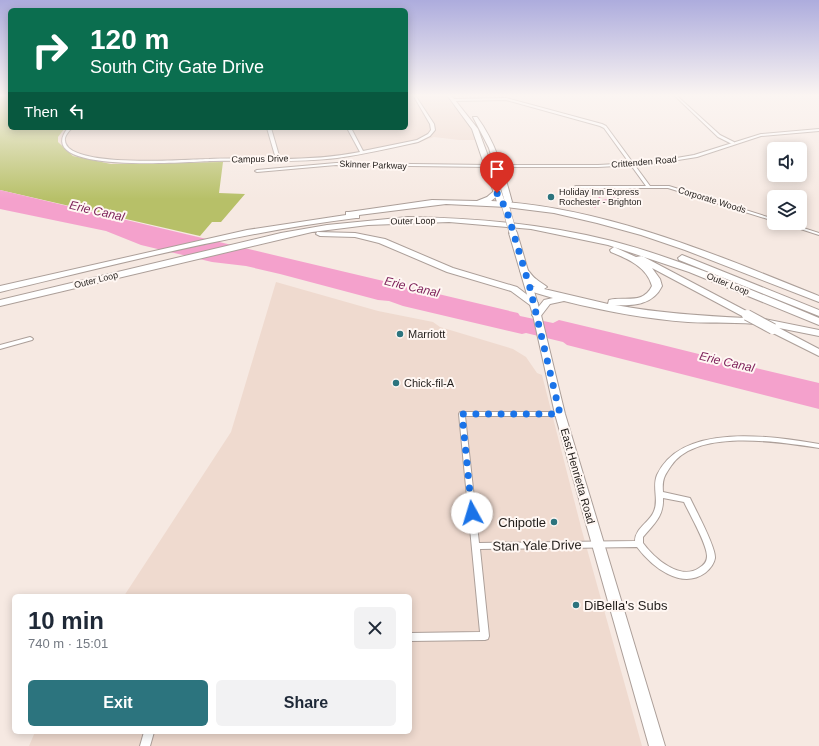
<!DOCTYPE html>
<html lang="en">
<head>
<meta charset="utf-8">
<style>
  body { margin:0; font-family:Helvetica,sans-serif; background:#f2f2f3; color:#1f2937; height:100vh; display:flex; flex-direction:column; font-size:15px; white-space:nowrap }
  * { box-sizing:border-box; margin:0 }
  p { font-size:13px; color:#747a83 }
  .icon { flex:none; width:22px; height:22px; fill:none; stroke:currentColor; stroke-width:2; stroke-linecap:round; stroke-linejoin:round }
  .map { position:relative; flex:1; overflow:hidden }
  .details { position:absolute; left:12px; top:594px; width:400px; height:140px; display:flex; flex-direction:column; background:#fff; border-radius:6px; box-shadow:0 2px 10px #0003 }
  .details>* { flex:none }
  .guide { position:absolute; left:8px; top:8px; width:400px; height:122px; border-radius:6px; box-shadow:0 2px 10px #0003; background:#0b6e4f; color:#fff; overflow:hidden }
  .buttons { position:absolute; left:767px; top:142px; display:grid; gap:8px }
  .buttons a { display:grid; place-items:center; width:40px; height:40px; border-radius:6px; background:#fff; box-shadow:0 2px 10px #0003; font-size:20px }
  .pin { position:absolute; display:grid; place-items:center; width:34px; height:34px; color:#fff; margin:-41px -17px; border-radius:50% 50% 50% 0; rotate:-45deg; box-shadow:0 0 4px #0007 }
  .pin .icon { rotate:45deg }
  .me { position:absolute; width:44px; margin:-22px; rotate:354deg; stroke-linejoin:round; filter:drop-shadow(0 0 3px #0008) }
  .turn { display:flex; align-items:center; gap:14px; height:84px; padding:0 16px; font-size:18px }
  .turn .icon { width:52px; height:52px; stroke-width:2.5 }
  .turn b { display:block; font-size:28px; line-height:34px }
  .then { display:flex; align-items:center; height:38px; padding:0 16px; background:#0003; gap:8px; font-size:15px }
  .round { display:grid; place-items:center; flex:none; width:42px; height:42px; border-radius:6px; background:#f2f2f3 }
  .overview { display:flex; align-items:center; justify-content:space-between; height:68px; padding:0 16px }
  h1 { font-size:24px; font-weight:600; line-height:30px }
  .action { display:flex; gap:8px; margin-top:auto; padding:8px 16px }
  .action a { flex:1; height:46px; border-radius:6px; background:#2c747e; color:#fff; font-size:16px; font-weight:600; line-height:46px; text-align:center }
  .action a+a { background:#f2f2f3; color:#1f2937 }
  .map>svg:first-child { display:block }
</style>
</head>
<body>
<div class="map">
<svg width="819" height="746" viewBox="0 0 819 746">
  <rect width="100%" height="100%" fill="#f6e9e2"/>
  <path fill="#efdacf" d="M406 95H445L468 123 476 140H459L434 137 420 142 370 153 323 160 137 164H111L87 160 73 156 58 142V137L65 128H406Z
    M276 282 378 311 433 322 440 327 513 349 526 357 537 373 542 375 582 531 642 746H29L35 732H410V596H124L231 432Z"/>
  <path fill="#b7c068" d="M0 95H10V128H65L58 137V142L73 156 111 164 223 162 219 193 245 194 221 222H212L200 236 0 190Z"/>
  <path fill="#f4a1cc" d="M0 190 518 313 520 316 553 323 559 320C646 340 732 363 819 383V409L567 345 563 342 526 333 522 334 403 306 389 301 378 300 280 274 246 266 212 262 141 245 106 231 0 209Z"/>
  <g fill="none" stroke-linecap="round" stroke-linejoin="round">
    <path stroke="#f4a1cc" stroke-width="1.5" d="M588 191 599 196 601 202 595 207
      M602 201 614 198"/>
    <g stroke="#ac9f99" stroke-width="2">
      <path id="minor" d="M413 95H415L434 124 435 130 430 136 418 142C391 148 365 154 337 158 296 163 254 160 213 161 196 161 29 176 68 128H72C69 131 66 134 65 138 60 170 190 159 209 159 231 158 254 159 276 159L267 128H271L280 159C307 159 334 157 360 152L347 128H351L363 151 417 140 428 134 431 130 430 124Z
        M674 95H676L720 135 734 142V144H732L718 137Z
        M506 98 602 124 606 126 650 186H669L774 219V221L668 188H575L574 187 576 186H646L604 128 600 126 506 100 454 101 453 100 454 99Z
        M336 163 488 165 490 166 488 167 336 165 257 172 255 171 257 170Z
        M782 223H788L819 233V235Z
        M30 337 32 338 33 339 32 340 0 349V345Z
        M460 412H562L563 414 562 416H465L479 543 635 541C635 528 650 522 654 511 659 500 652 487 657 475 681 422 773 436 819 444V448C780 442 696 428 671 466 664 476 662 480 663 492L690 498C695 509 716 547 715 558 714 564 710 569 705 573 681 590 652 567 637 547L480 549 489 636 488 639 485 640 410 641V633L480 632 459 414ZM663 498 684 502C690 515 707 544 707 556 707 562 704 565 699 568 680 581 654 558 643 543V537C654 524 664 516 663 498Z
        M144 732H154L150 746H140Z"/>
    </g>
    <g stroke="#ac9f99" stroke-width="2">
      <path id="tertiary" d="M819 129V131L761 136 697 157 653 164 598 167H488L486 166 488 165H598L653 162 694 155 761 134Z"/>
    </g>
    <g stroke="#ac9f99" stroke-width="2">
      <path id="primary" d="M447 95H451L478 129 505 202 489 148 473 117H477C496 143 504 172 512 202L509 206 508 209H504L497 202 472 129Z
        M510 231H516L517 233 541 315 565 414 665 746H649L555 414 533 315 509 233Z"/>
    </g>
    <g stroke="#ac9f99" stroke-width="2">
      <path id="motorway" d="M494 191 501 193 491 201C605 207 714 254 819 296V302L685 250 641 235 597 223 554 213 507 207 446 204 359 215V218H356C235 233 118 264 0 292V286L247 230 346 215V212H349L432 200 477 201 487 197Z
        M408 217C478 218 545 224 612 241 684 260 751 290 819 318V325L689 272 608 245 531 229 449 222 368 225 312 232 0 306V300L281 233 327 225Z
        M317 232 355 233 385 239 453 268 517 287 538 303 536 305H530L511 291 447 272 379 243 355 237 320 236 316 234Z
        M614 247 636 257 642 256 750 313 752 315 748 318H759L819 330V336L779 328 819 349V356L769 331 768 329 771 326C744 321 716 324 688 322 647 319 604 311 564 301L550 304 540 317H534L532 315 544 300 553 298 526 290V286L535 287 529 283 520 271 524 268C530 270 531 276 536 279 539 282 544 284 547 287L544 289 608 304 609 300C624 296 643 305 652 286 647 267 628 259 611 252L610 250ZM652 268 744 317 746 318C701 316 659 313 615 305 633 306 653 305 662 286L660 279Z
        M682 255 819 310V316L679 260 678 258Z"/>
    </g>
    <use href="#minor" fill="#fff" fill-rule="evenodd"/>
    <use href="#tertiary" fill="#fff" fill-rule="evenodd"/>
    <use href="#primary" fill="#fff" fill-rule="evenodd"/>
    <use href="#motorway" fill="#fff" fill-rule="evenodd"/>
    <g stroke="#ac9f99" stroke-width="8" stroke-linecap="butt">
      <path id="primary-bridge" d="M506 208 513 233"/>
    </g>
    <g stroke="#ac9f99" stroke-width="12" stroke-linecap="butt">
      <path id="motorway-bridge" d="M747 315 773 329"/>
    </g>
    <use href="#primary-bridge" stroke="#fff" stroke-width="7"/>
    <use href="#motorway-bridge" stroke="#fff" stroke-width="10"/>
  </g>
  <linearGradient id="sky" x2="0" y2="1"><stop stop-color="#adacdd"/><stop offset="0.48" stop-color="#fbf5f2"/><stop offset="1" stop-color="#fbf5f2" stop-opacity="0"/></linearGradient>
  <rect width="819" height="199" fill="url(#sky)"/>
  <g fill="none" stroke-linecap="round" stroke-linejoin="round">
    <path stroke="#1a73e8" stroke-width="7" stroke-dasharray="0 12.6" d="M472 513 462 414H560L530 288 505 205 500 202 497 193"/>
  </g>
  <g fill="#2c747e" stroke="#fff7f3" stroke-width="1.5">
    <circle cx="551" cy="197" r="4"/>
    <circle cx="400" cy="334" r="4"/>
    <circle cx="396" cy="383" r="4"/>
    <circle cx="554" cy="522" r="4"/>
    <circle cx="576" cy="605" r="4"/>
  </g>
  <g text-anchor="middle" stroke-width="4" stroke-linejoin="round" paint-order="stroke">
    <g font-size="9" fill="#211d1a" stroke="#fff7f3">
      <text transform="translate(260 159) rotate(-1)" y="3">Campus Drive</text>
      <text transform="translate(644 162) rotate(-5)" y="3">Crittenden Road</text>
      <text transform="translate(373 165) rotate(2)" y="3">Skinner Parkway</text>
      <text transform="translate(712 200) rotate(17)" y="3">Corporate Woods</text>
      <text transform="translate(413 221) rotate(-1)" y="3">Outer Loop</text>
      <text transform="translate(96 280) rotate(-14)" y="3">Outer Loop</text>
      <text transform="translate(728 284) rotate(22)" y="3">Outer Loop</text>
    </g>
    <g font-size="9" fill="#211d1a" stroke="#fff7f3" text-anchor="start">
      <text x="559" y="195">Holiday Inn Express<tspan x="559" dy="10">Rochester - Brighton</tspan></text>
    </g>
    <g font-size="11" fill="#211d1a" stroke="#fff7f3" text-anchor="start">
      <text x="408" y="338">Marriott</text>
      <text x="404" y="387">Chick-fil-A</text>
    </g>
    <g font-size="11" fill="#211d1a" stroke="#fff7f3">
      <text transform="translate(578 476) rotate(74)" y="4">East Henrietta Road</text>
    </g>
    <g font-size="12" font-style="italic" fill="#7b1d57" stroke="#fff7f3">
      <text transform="translate(97 211) rotate(13)" y="4">Erie Canal</text>
      <text transform="translate(412 287) rotate(13)" y="4">Erie Canal</text>
      <text transform="translate(727 362) rotate(13)" y="4">Erie Canal</text>
    </g>
    <g font-size="13" fill="#211d1a" stroke="#fff7f3" text-anchor="end">
      <text x="546" y="527">Chipotle</text>
      <text x="584" y="610" text-anchor="start">DiBella's Subs</text>
    </g>
    <g font-size="13" fill="#211d1a" stroke="#fff7f3">
      <text transform="translate(537 545) rotate(-1)" y="5">Stan Yale Drive</text>
    </g>
  </g>
</svg>
<div class="buttons">
<a><svg class="icon" aria-label="sound" viewBox="0 0 24 24"><path d="M4 9h4l5-4v14l-5-4H4zM17 9q2 3 0 6"/></svg></a>
<a><svg class="icon" aria-label="layers" viewBox="0 0 24 24"><path d="M12 4l9 5-9 5-9-5zM3 14l9 5 9-5"/></svg></a>
</div>
<div class="pin" style="left:497px;top:193px;background:#d93025"><svg class="icon" aria-label="arrive" viewBox="0 0 24 24"><path d="M6 21V4h12l-3 4 3 4H6"/></svg></div>
<svg class="me" style="left:472px;top:513px" viewBox="-20 -20 40 40"><circle r="19" fill="#fff"/><path d="M0-13L10 11 0 6-10 11z" fill="#1a73e8"/></svg>
<div class="guide">
<div class="turn"><svg class="icon" aria-label="right" viewBox="0 0 24 24"><path d="M7 20v-9h11M14 6l5 5-5 5"/></svg><div><b>120 m</b>South City Gate Drive</div></div>
<div class="then">Then<svg class="icon" aria-label="left" viewBox="0 0 24 24"><path d="M17 20v-9H6M10 6l-5 5 5 5"/></svg></div>
</div>
<section class="details">
<div class="overview"><div><h1>10 min</h1><p>740 m · 15:01</p></div><a class="round"><svg class="icon" aria-label="close" viewBox="0 0 24 24"><path d="M6 6l12 12M18 6L6 18"/></svg></a></div>
<div class="action"><a>Exit</a><a>Share</a></div>
</section>
</div>
</body>
</html>
